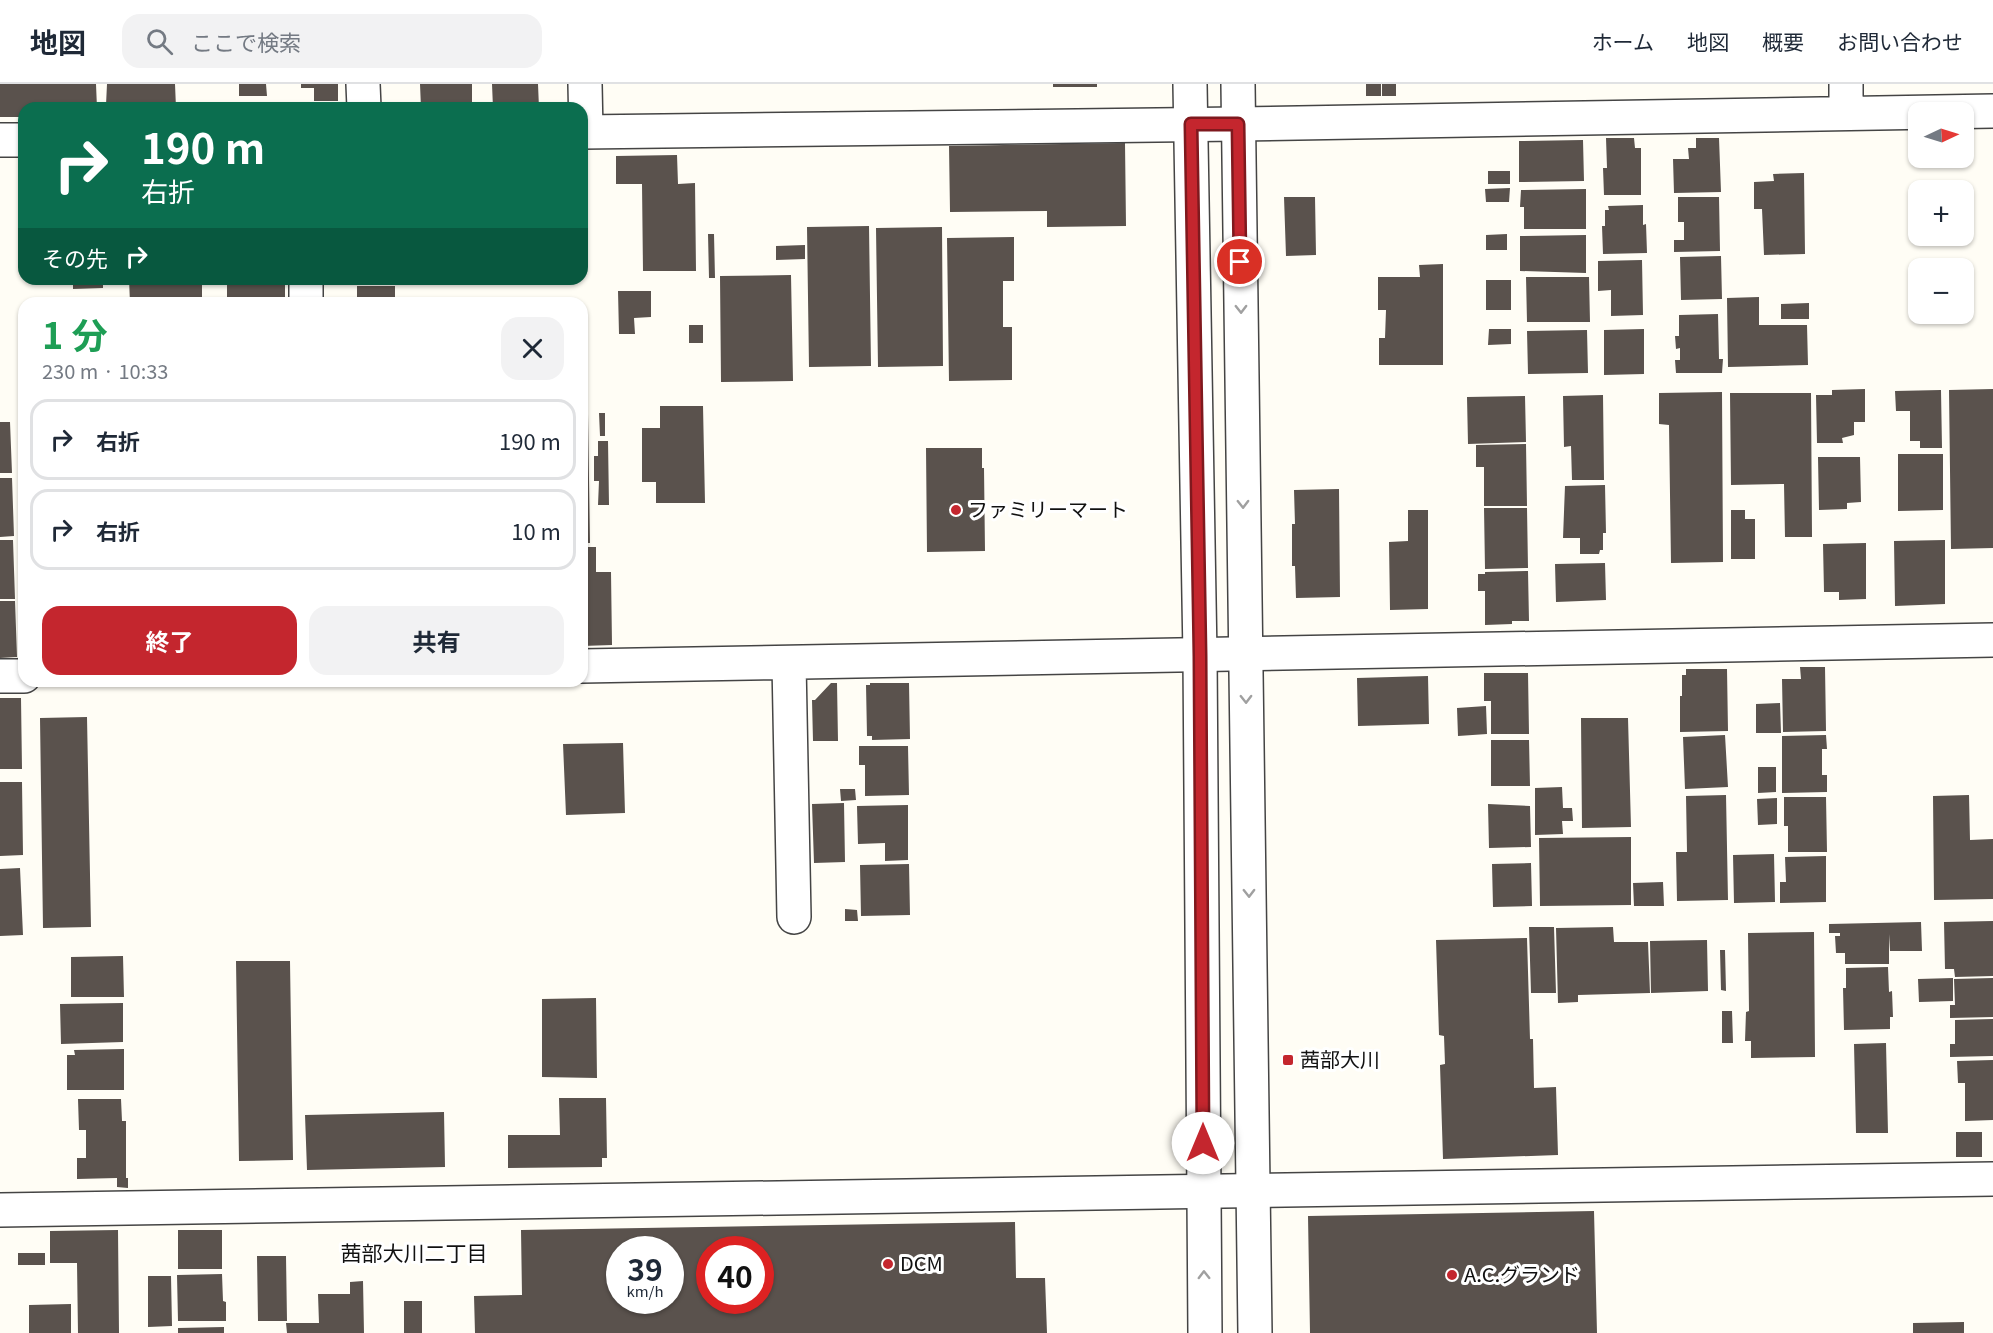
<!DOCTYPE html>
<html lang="ja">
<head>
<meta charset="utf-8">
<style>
  body { margin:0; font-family:Georgia,"Noto Sans JP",serif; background:#f2f2f3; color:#1f2937; height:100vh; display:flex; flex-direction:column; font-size:22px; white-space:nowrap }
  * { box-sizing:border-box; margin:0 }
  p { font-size:20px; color:#747a83 }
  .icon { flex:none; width:33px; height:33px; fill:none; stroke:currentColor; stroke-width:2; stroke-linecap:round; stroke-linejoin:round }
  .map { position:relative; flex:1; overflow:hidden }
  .side { position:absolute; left:18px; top:213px; width:570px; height:390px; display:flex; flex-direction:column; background:#fff; border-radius:18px; box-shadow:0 2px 4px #0004 }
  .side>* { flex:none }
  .guide { position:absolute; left:18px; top:18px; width:570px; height:183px; border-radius:18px; box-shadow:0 2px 4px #0004; background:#0b6e4f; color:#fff; overflow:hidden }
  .needle { width:39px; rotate:86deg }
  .buttons { position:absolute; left:1908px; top:18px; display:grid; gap:12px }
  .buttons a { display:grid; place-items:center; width:66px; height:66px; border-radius:12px; background:#fff; box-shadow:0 2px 4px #0004; font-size:30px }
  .speed { position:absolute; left:606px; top:1152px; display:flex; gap:12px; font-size:30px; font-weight:700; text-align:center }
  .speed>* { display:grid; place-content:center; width:78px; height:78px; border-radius:50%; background:#fff; box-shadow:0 2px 4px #0004; line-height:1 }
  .speed small { font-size:15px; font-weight:400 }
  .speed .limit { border:9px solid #d22; background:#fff; color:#111 }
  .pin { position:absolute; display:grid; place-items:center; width:51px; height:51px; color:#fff; margin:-26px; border:3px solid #fff; border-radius:50%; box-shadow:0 2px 6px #0007 }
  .me { position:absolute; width:66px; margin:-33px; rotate:0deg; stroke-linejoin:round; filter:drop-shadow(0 0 4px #0008) }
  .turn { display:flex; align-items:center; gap:21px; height:126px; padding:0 24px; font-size:27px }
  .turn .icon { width:78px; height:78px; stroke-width:2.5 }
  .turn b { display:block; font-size:42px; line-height:51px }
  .then { display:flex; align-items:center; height:57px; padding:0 24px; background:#0003; gap:12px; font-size:22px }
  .round { display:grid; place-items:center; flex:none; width:63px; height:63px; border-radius:18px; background:#f2f2f3 }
  .head { display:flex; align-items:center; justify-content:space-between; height:102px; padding:0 24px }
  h1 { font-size:36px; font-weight:700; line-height:45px; color:#1e9e55 }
  .cta { display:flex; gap:12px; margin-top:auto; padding:12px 24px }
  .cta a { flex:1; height:69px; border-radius:18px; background:#c4262e; color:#fff; font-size:24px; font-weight:700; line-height:69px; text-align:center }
  .cta a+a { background:#f2f2f3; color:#1f2937 }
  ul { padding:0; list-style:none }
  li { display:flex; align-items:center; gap:18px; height:81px; margin:0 12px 9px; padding:0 12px; border:3px solid #e0e1e3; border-radius:18px }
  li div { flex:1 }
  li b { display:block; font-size:22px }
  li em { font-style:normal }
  header { display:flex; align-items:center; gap:36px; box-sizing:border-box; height:84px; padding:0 30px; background:#fff; border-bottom:2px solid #e0e1e3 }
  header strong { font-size:28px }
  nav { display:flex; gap:33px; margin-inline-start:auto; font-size:21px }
  .search { width:420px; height:54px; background:#f2f2f3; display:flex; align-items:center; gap:15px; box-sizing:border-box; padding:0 21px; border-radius:18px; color:#747a83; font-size:22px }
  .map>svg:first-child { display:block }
</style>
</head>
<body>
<header>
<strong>地図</strong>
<div class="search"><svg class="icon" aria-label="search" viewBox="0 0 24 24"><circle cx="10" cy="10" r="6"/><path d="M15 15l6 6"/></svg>ここで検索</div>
<nav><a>ホーム</a><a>地図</a><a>概要</a><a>お問い合わせ</a></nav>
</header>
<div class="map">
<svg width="1993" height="1249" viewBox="0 0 1993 1249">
  <rect width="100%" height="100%" fill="#fffdf5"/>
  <path fill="#5a524d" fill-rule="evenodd" d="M0 0H96L97 24H24V33H0Z
    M107 0H175L176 24H126V21H106Z
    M239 0H266L267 12H239Z
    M301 0H338V17H314V4H301Z
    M420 0H472V24H421Z
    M492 0H538L539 24H493Z
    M1053 0H1097V3H1053Z
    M1366 0H1381V12H1366Z
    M1382 0H1396V12H1382Z
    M1606 54H1634L1635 64H1641V111H1604L1603 84H1607Z
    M1696 54H1719L1721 108 1674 109 1673 75H1689L1688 64H1696Z
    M1583 56 1584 97 1519 98V57Z
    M1125 59 1126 142 1047 143V127L950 128 949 62Z
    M677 71 678 100 695 99 696 187H643L642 100H616V72Z
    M1488 87H1510V100H1488Z
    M1804 89 1805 170 1764 171 1762 125H1754V98L1774 97 1773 90Z
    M1510 104 1509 118H1486L1485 105Z
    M1586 105V145H1524V123H1520L1521 106Z
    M1284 113H1315L1316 171 1286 172Z
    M1678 113H1719L1720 167 1674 168V156H1684V138H1678Z
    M1643 121V141L1646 140 1647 169 1603 170 1602 142H1605V126H1609L1608 122Z
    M869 142 871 282 809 283 807 143Z
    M942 143 943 282 878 283 876 144Z
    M708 150H714L715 194H709Z
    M1507 150V166H1486V151Z
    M1586 151V189L1520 187V152Z
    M1014 153V197H1003V243H1012V296L949 297 947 154Z
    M805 161V175L776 176V162Z
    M1721 172 1722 215 1681 216 1680 173Z
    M1642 176 1643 231 1611 232V206L1598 207V177Z
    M1443 180V281H1379V254H1385L1386 226H1378V193H1420L1419 181Z
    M791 191 793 297 721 298 720 192Z
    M1526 193H1589L1590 238H1527Z
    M73 195H103V204L73 205Z
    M129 195H202V219H130Z
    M227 195H285V219H227Z
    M1486 196H1511V226H1486Z
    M357 202H395V219H357Z
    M618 207H651V233L634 234 635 250H619Z
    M1759 213V241H1807L1808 281 1728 283 1727 214Z
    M1809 219V235H1781V220Z
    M1718 230 1719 275H1723L1722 289H1676L1675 276H1680V264L1676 265 1675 252H1679V231Z
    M689 241H703V259H689Z
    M1489 245H1511V260L1488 261Z
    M1644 245V290L1604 291V246Z
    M1587 246 1588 289 1528 290 1527 247Z
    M1865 305V338H1854V351L1842 354 1843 359H1817L1816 311H1832V306Z
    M1993 305V464L1951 465 1949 306Z
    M1941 306 1942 364H1920V357H1910V327H1896L1895 307Z
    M1722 308 1723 478 1671 479 1669 341 1659 340V309Z
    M1730 309H1811L1812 453H1785L1784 400 1731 401Z
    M1603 311 1604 396H1572L1571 362 1564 363 1563 312Z
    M1525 312 1526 358 1468 360 1467 313Z
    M660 322H703L705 419H656V398H642V344H660Z
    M599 329H605V352H600Z
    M582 330H588L590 459H582Z
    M0 338H10L12 389H0Z
    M598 357H608L609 421H598L599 397H594V372H598Z
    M1526 360 1527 422H1484V383H1476V361Z
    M926 364H982V384H984L985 467 927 468Z
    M1898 370H1943V426L1898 427Z
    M1818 373H1860L1861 418 1847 419V425L1819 426Z
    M0 394H12L14 452 0 453Z
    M1605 401 1606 449H1603V466H1600L1599 470H1580V454H1563L1565 402Z
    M1339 405 1340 513 1296 514 1295 482H1292V440H1295L1294 406Z
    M1484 424H1527L1528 484 1485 485Z
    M1408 426H1428V525L1390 526 1389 458 1408 457Z
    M1731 426H1745V435H1755V475H1731Z
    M0 456H13L15 515H0Z
    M1945 456V520L1895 522 1894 457Z
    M1866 459V515L1839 516V508H1824L1823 460Z
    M582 463H596V488H611L612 561 582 562Z
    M1605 479 1606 516 1556 518 1555 480Z
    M1528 487 1529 537H1512V540L1485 541V507H1478V490H1485V488Z
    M0 517H15L17 573 0 574Z
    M1800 583H1825L1826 647 1783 648 1782 595H1801Z
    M1686 585H1727L1728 647 1680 648V612H1682V591H1686Z
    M1484 589H1528L1529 650H1491V617H1484Z
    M1428 592 1429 640 1358 642 1357 594Z
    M831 599H837L838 657H813L812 616H815Z
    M870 599H909L910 655 872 656V652H867L866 601H870Z
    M0 614H21L22 685H0Z
    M1780 619 1781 649H1756V620Z
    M1486 622 1487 650 1458 652 1457 624Z
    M87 633 91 843 43 844 40 634Z
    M1581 634H1628L1631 743 1582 744Z
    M1725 651 1728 703 1685 705 1683 653Z
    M1826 651 1827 665H1822V691H1827V708L1782 709V652Z
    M1491 656H1529L1530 702H1491Z
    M623 659 625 729 566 731 563 660Z
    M859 662H908L909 711 865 712V681H859Z
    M1758 683H1776V708L1758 709Z
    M0 698H22L23 771 0 772Z
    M1562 703 1563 724H1572L1573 737H1562L1563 750 1535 751V704Z
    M840 705H855L856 716 841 717Z
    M1726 711 1728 816 1677 817 1676 768H1687L1686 712Z
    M1969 711 1970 756 1993 755V815L1934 816 1933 712Z
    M1784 713H1826L1827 768H1788V742H1784Z
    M1777 714V740L1758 741 1757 715Z
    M844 719 845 778 814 779 812 720Z
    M1488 720 1530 722 1531 763 1489 764Z
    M908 721V776L885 777V759L858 760 857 722Z
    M1631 753V821L1540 822 1539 754Z
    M1774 770 1775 818 1734 819 1733 771Z
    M1826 772V818L1780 819V798H1786L1785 773Z
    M1531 779 1532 822 1493 823 1492 780Z
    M909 780 910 831 861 832 860 781Z
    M20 784 23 851 0 852V785Z
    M1663 798 1664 822H1634L1633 799Z
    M845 825 857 826 858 837H845Z
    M1993 837V892L1955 893 1954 885H1945L1944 838Z
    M1921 838 1922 867H1890L1889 850V880H1845V869H1836L1835 852H1840V849H1829V840Z
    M1529 843H1554L1556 909H1531Z
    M1613 843 1614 858H1648L1650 909 1578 911V918L1558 919 1556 844Z
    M1814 848 1815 973 1751 974V957H1745L1746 928 1749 927 1748 849Z
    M1527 854 1530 955H1533L1534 1004 1556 1003 1558 1071 1443 1075 1440 981 1445 980 1444 952 1439 951 1436 856Z
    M1707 856 1708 907 1651 909 1650 857Z
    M1720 866H1725L1726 907 1721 906Z
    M123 872 124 913H71V873Z
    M236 877H290L293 1076 239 1077Z
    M1888 883 1889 908 1892 907 1893 933H1890V945L1844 946 1843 904H1846V884Z
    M1953 894V917L1919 918 1918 895Z
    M1993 894V933L1950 934V921H1955L1954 895Z
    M596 914 597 994 542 993V915Z
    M123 919V958L61 960 60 920Z
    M1722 927H1732L1733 959H1722Z
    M1993 935V972L1950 973V960H1955V936Z
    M1886 959 1888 1049H1856L1854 960Z
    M124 965V1006H67V971H75L74 966Z
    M1993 976V1036L1965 1037V999H1958L1957 977Z
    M559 1014H606L607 1074H602V1083L508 1084V1051H560Z
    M78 1015H121L122 1037H126V1094H128V1104L117 1103V1094L77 1095V1074H86V1046H79Z
    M444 1028 445 1083 307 1086 305 1031Z
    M1956 1048H1982V1073H1956Z
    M1594 1127 1597 1249H1310L1308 1132Z
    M1015 1138 1016 1194H1045L1047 1249H475L474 1212 522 1211 521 1146ZM620 1166H670V1216H620ZM710 1166H760V1216H710Z
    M118 1146 119 1249H78L77 1179H50V1147Z
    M178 1146H222V1185H178Z
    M18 1169H45V1181H18Z
    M257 1172H286L287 1237H258Z
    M222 1190 223 1217 226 1218V1237H178L177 1191Z
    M148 1192H171L172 1242 148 1243Z
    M363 1197 364 1249H287L286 1239H319L318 1210H350V1198Z
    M404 1217H422V1249H404Z
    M71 1220V1249H29V1221Z
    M1964 1238V1249H1913V1239Z
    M224 1243V1249H178V1244Z"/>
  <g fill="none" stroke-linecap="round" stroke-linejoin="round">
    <g stroke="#444" stroke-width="36">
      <path id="minor" d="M363 0 364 24
        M585 0 586 48
        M1846 0V29
        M582 48 1238 40 1993 27
        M0 56H24
        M306 195V219
        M789 579 794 833
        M582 582 1993 556
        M0 592H24
        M0 1126 1993 1095"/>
    </g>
    <g stroke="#444" stroke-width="36">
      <path id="tertiary" d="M1190 0 1200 572 1205 1249
        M1238 0 1255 1249"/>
    </g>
    <use href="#minor" stroke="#fff" stroke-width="33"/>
    <use href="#tertiary" stroke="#fff" stroke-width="33"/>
  </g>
  <defs><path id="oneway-chevron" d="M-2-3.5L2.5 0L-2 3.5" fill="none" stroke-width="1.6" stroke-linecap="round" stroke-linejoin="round" transform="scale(1.5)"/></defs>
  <g stroke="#a0a0a0">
    <use href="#oneway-chevron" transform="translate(1241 225) rotate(89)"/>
    <use href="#oneway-chevron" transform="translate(1243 420) rotate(89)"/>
    <use href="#oneway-chevron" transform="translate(1246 615) rotate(89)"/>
    <use href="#oneway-chevron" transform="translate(1249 809) rotate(89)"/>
    <use href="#oneway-chevron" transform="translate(1204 1191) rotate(-91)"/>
  </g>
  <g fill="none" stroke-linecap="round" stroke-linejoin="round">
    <g stroke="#7f191e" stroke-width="15">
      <path id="route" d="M1203 1059 1200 572 1191 40H1238L1240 178"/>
    </g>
    <use href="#route" stroke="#c4262e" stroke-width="10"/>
  </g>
  <g fill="#c4262e" stroke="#fff" stroke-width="2">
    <circle cx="956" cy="426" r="6"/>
    <rect x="1282" y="970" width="12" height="12" rx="3"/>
    <circle cx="888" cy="1180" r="6"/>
    <circle cx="1452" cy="1191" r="6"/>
  </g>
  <g text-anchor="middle" stroke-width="6" stroke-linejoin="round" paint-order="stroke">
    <g font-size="20" fill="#111" stroke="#fff" text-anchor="start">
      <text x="968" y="433">ファミリーマート</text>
      <text x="1300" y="983">茜部大川</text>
      <text x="900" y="1187">DCM</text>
      <text x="1464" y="1198">A.C.グランド</text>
    </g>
    <g font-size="21" fill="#111" stroke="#fff">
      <text x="414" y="1177">茜部大川二丁目</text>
    </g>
  </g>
</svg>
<div class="buttons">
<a><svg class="needle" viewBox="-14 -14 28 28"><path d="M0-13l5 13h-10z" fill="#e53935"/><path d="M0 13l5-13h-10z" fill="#747a83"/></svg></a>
<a>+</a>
<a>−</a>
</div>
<div class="speed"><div>39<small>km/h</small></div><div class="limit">40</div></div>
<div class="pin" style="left:1240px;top:178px;background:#d93025"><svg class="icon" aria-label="arrive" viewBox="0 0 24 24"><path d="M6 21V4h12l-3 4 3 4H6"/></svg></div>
<svg class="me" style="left:1203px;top:1059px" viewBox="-20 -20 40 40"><circle r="19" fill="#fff"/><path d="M0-13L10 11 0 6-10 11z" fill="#c4262e"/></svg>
<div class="guide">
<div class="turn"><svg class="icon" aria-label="right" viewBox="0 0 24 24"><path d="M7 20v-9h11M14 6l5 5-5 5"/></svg><div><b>190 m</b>右折</div></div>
<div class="then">その先<svg class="icon" aria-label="right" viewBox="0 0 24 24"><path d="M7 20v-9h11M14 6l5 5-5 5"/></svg></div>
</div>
<section class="side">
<div class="head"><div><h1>1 分</h1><p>230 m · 10:33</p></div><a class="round"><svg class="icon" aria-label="close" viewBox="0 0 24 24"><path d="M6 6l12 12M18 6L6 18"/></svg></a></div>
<ul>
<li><svg class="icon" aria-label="right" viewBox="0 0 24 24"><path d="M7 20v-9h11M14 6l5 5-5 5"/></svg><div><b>右折</b></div><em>190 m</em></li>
<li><svg class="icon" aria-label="right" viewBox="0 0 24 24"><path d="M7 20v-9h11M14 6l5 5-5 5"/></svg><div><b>右折</b></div><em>10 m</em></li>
</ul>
<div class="cta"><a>終了</a><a>共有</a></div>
</section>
</div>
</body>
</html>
